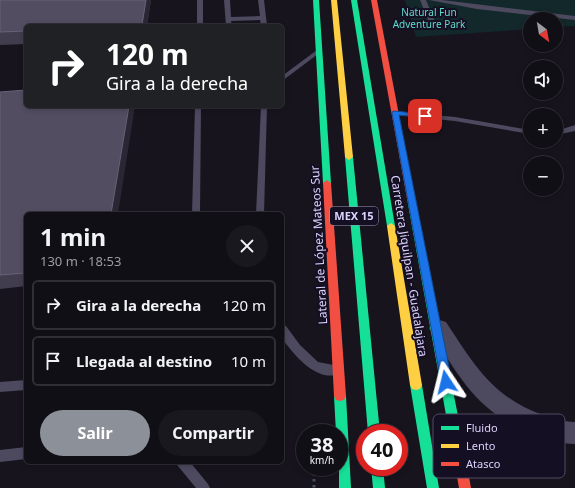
<!DOCTYPE html>
<html lang="es">
<head>
<meta charset="utf-8">
<style>
  body { margin:0; font-family:"Noto Sans",sans-serif; background:#1a181f; color:#f1f3f6; height:100vh; display:flex; flex-direction:column; font-size:15px; white-space:nowrap }
  * { box-sizing:border-box; margin:0 }
  p { font-size:13px; color:#9c9ca1 }
  .icon { flex:none; width:22px; height:22px; fill:none; stroke:currentColor; stroke-width:2; stroke-linecap:round; stroke-linejoin:round }
  .map { position:relative; flex:1; overflow:hidden }
  .panel { position:absolute; left:24px; top:212px; width:260px; height:252px; display:flex; flex-direction:column; background:#110f16; border-radius:6px; box-shadow:0 2px 6px #0003,0 0 0 1px #302f35 }
  .panel>* { flex:none }
  .guide { position:absolute; left:24px; top:24px; width:260px; height:84px; border-radius:6px; box-shadow:0 2px 6px #0003,0 0 0 1px #302f35; background:#202124; color:#fff; overflow:hidden }
  .needle { width:26px; rotate:149deg }
  .buttons { position:absolute; left:523px; top:12px; display:grid; gap:8px }
  .buttons a { display:grid; place-items:center; width:40px; height:40px; border-radius:50%; background:#110f16; box-shadow:0 2px 6px #0003,0 0 0 1px #302f35; font-size:20px }
  .speed { position:absolute; left:296px; top:424px; display:flex; gap:8px; font-size:20px; font-weight:700; text-align:center }
  .speed>* { display:grid; place-content:center; width:52px; height:52px; border-radius:50%; background:#110f16; box-shadow:0 2px 6px #0003,0 0 0 1px #302f35; line-height:1 }
  .speed small { font-size:10px; font-weight:400 }
  .speed .limit { border:6px solid #d22; background:#fff; color:#111 }
  .pin { position:absolute; display:grid; place-items:center; width:34px; height:34px; color:#fff; margin:-17px; border-radius:8px; box-shadow:0 2px 6px #0006 }
  .me { position:absolute; width:44px; margin:-22px; rotate:350deg; stroke-linejoin:round; filter:drop-shadow(0 0 3px #0008) }
  .turn { display:flex; align-items:center; gap:14px; height:84px; padding:0 16px; font-size:18px }
  .turn .icon { width:52px; height:52px; stroke-width:2.5 }
  .turn b { display:block; font-size:28px; line-height:34px }
  .round { display:grid; place-items:center; flex:none; width:42px; height:42px; border-radius:21px; background:#1a181f }
  .headline { display:flex; align-items:center; justify-content:space-between; height:68px; padding:0 16px }
  h1 { font-size:24px; font-weight:700; line-height:30px }
  .primary-button { display:flex; gap:8px; margin-top:auto; padding:8px 16px }
  .primary-button a { flex:1; height:46px; border-radius:24px; background:#8c9099; color:#fff; font-size:16px; font-weight:700; line-height:46px; text-align:center }
  .primary-button a+a { background:#1a181f; color:#f1f3f6 }
  ul { padding:0; list-style:none }
  li { display:flex; align-items:center; gap:12px; height:50px; margin:0 8px 6px; padding:0 8px; border:2px solid #302f35; border-radius:6px }
  li div { flex:1 }
  li b { display:block; font-size:15px }
  li em { font-style:normal }
  .map>svg:first-child { display:block }
</style>
</head>
<body>
<div class="map">
<svg width="575" height="488" viewBox="0 0 575 488">
  <rect width="100%" height="100%" fill="#17141e"/>
  <path fill="#13282b" d="M405 0H575V26L556 27V19H530V29L416 37Z"/>
  <g fill="none" stroke-linecap="round" stroke-linejoin="round">
    <path stroke="#47515f" stroke-width="3" stroke-dasharray="2.5 3.5" stroke-linecap="butt" d="M314 467V488"/>
    <path fill="#4d495f" fill-rule="evenodd" d="M197 0H203V26H197Z
      M224 0H230L231 17 260 16 258 0H264L267 26H261L260 20 231 21 232 26H226Z
      M420 0H426L435 22 434 23 429 22Z
      M429 0H442L575 16V20L477 9Z
      M317 50 322 51 282 81V76Z
      M195 106H201L200 214H192Z
      M261 106H267L264 214H256Z
      M392 111 455 117 530 130V134L455 121 395 115H392Z
      M575 125V131L556 135V131Z
      M282 325 286 326 300 345 318 362 339 366 340 370 339 374C320 381 302 363 291 350 288 346 283 341 282 337 281 333 282 328 282 325Z
      M26 380V390L0 392V382Z
      M26 447V459L0 462V450Z
      M176 462H190L208 484 210 488H196L178 466Z"/>
    <path fill="#4d495f" fill-rule="evenodd" d="M439 320 446 322C473 363 493 398 543 415 554 418 563 422 575 422V444C561 444 550 439 537 435 479 414 463 383 432 334L429 328 432 322Z"/>
    <path fill="#16e098" fill-rule="evenodd" d="M313 0H319L331 183 327 186 323 183Z
      M351 0H357L395 226 391 229 387 226Z
      M349 154 353 157 380 433H368L345 157Z
      M412 201 416 204 460 426 458 430 454 432 450 430 448 426 408 204Z
      M416 380 420 381 422 385 439 488H427L410 385 412 381Z
      M340 391 344 392 346 396 351 488H339V433H336L334 396 336 392Z
      M371 467H383L385 488H373Z"/>
    <path fill="#ffcf43" fill-rule="evenodd" d="M331 0H337L353 157 349 160 345 157Z
      M391 223 395 226 422 385 420 389 416 390 412 389 410 385 387 226Z"/>
    <path fill="#f24e42" fill-rule="evenodd" d="M371 0H377L416 204 412 207 408 204Z
      M327 180 331 183 346 396 344 400 340 401 336 400 334 396 323 183Z
      M454 420 458 422 460 426 471 488H459L448 426 450 422Z"/>
  </g>
  <path fill="#423d4e" d="M0 0H151L147 26H26V44L0 45Z
    M0 92 26 214V286L0 289Z"/>
  <path fill="#2a2633" d="M146 0H151L147 26H142Z
    M129 106H135L118 214H111Z"/>
  <path fill="#524d61" stroke="#686279" d="M0 0H146L142 25 127 26H26V31L0 32Z
    M26 90V106H129L111 214H26V273L0 275V92Z"/>
  <path fill="#1a73e8" stroke="#114b97" d="M393 111 425 114 429 116 425 118 399 115 452 382 450 386 446 387 442 386 441 382 392 113Z"/>
  <g text-anchor="middle" stroke-width="4" stroke-linejoin="round" paint-order="stroke">
    <g font-size="10" fill="#61dbc9" stroke="#150f23">
      <text x="429" y="16">Natural Fun<tspan x="429" dy="12">Adventure Park</tspan></text>
    </g>
    <rect fill="#150f23" stroke="#a098bc" stroke-width="1" x="330" y="207" width="48" height="18" rx="3"/>
    <g font-size="11" font-weight="bold" fill="#dcd3fd">
      <text x="354" y="220">MEX 15</text>
    </g>
    <g font-size="12" fill="#dcd3fd" stroke="#150f23">
      <text transform="translate(319 245) rotate(-93)" y="4">Lateral de López Mateos Sur</text>
      <text transform="translate(409 266) rotate(81)" y="4">Carretera Jiquilpan - Guadalajara</text>
    </g>
  </g>
  <rect x="433" y="414" width="132" height="64" rx="6" fill="#150f23" stroke="#514a64" stroke-width="1"/>
  <rect x="441" y="426" width="18" height="4" fill="#16e098"/>
  <rect x="441" y="444" width="18" height="4" fill="#ffcf43"/>
  <rect x="441" y="462" width="18" height="4" fill="#f24e42"/>
  <g font-size="11" fill="#dcd3fd">
    <text x="466" y="432">Fluido</text>
    <text x="466" y="450">Lento</text>
    <text x="466" y="468">Atasco</text>
  </g>
</svg>
<div class="buttons">
<a><svg class="needle" viewBox="-14 -14 28 28"><path d="M0-13l5 13h-10z" fill="#e53935"/><path d="M0 13l5-13h-10z" fill="#9c9ca1"/></svg></a>
<a><svg class="icon" aria-label="sound" viewBox="0 0 24 24"><path d="M4 9h4l5-4v14l-5-4H4zM17 9q2 3 0 6"/></svg></a>
<a>+</a>
<a>−</a>
</div>
<div class="speed"><div>38<small>km/h</small></div><div class="limit">40</div></div>
<div class="pin" style="left:425px;top:116px;background:#d93025"><svg class="icon" aria-label="arrive" viewBox="0 0 24 24"><path d="M6 21V4h12l-3 4 3 4H6"/></svg></div>
<svg class="me" style="left:446px;top:382px" viewBox="-20 -20 40 40"><path d="M0-17L14 15 0 8-14 15z" fill="#1a73e8" stroke="#fff" stroke-width="4"/></svg>
<div class="guide">
<div class="turn"><svg class="icon" aria-label="right" viewBox="0 0 24 24"><path d="M7 20v-9h11M14 6l5 5-5 5"/></svg><div><b>120 m</b>Gira a la derecha</div></div>
</div>
<section class="panel">
<div class="headline"><div><h1>1 min</h1><p>130 m · 18:53</p></div><a class="round"><svg class="icon" aria-label="close" viewBox="0 0 24 24"><path d="M6 6l12 12M18 6L6 18"/></svg></a></div>
<ul>
<li><svg class="icon" aria-label="right" viewBox="0 0 24 24"><path d="M7 20v-9h11M14 6l5 5-5 5"/></svg><div><b>Gira a la derecha</b></div><em>120 m</em></li>
<li><svg class="icon" aria-label="arrive" viewBox="0 0 24 24"><path d="M6 21V4h12l-3 4 3 4H6"/></svg><div><b>Llegada al destino</b></div><em>10 m</em></li>
</ul>
<div class="primary-button"><a>Salir</a><a>Compartir</a></div>
</section>
</div>
</body>
</html>
